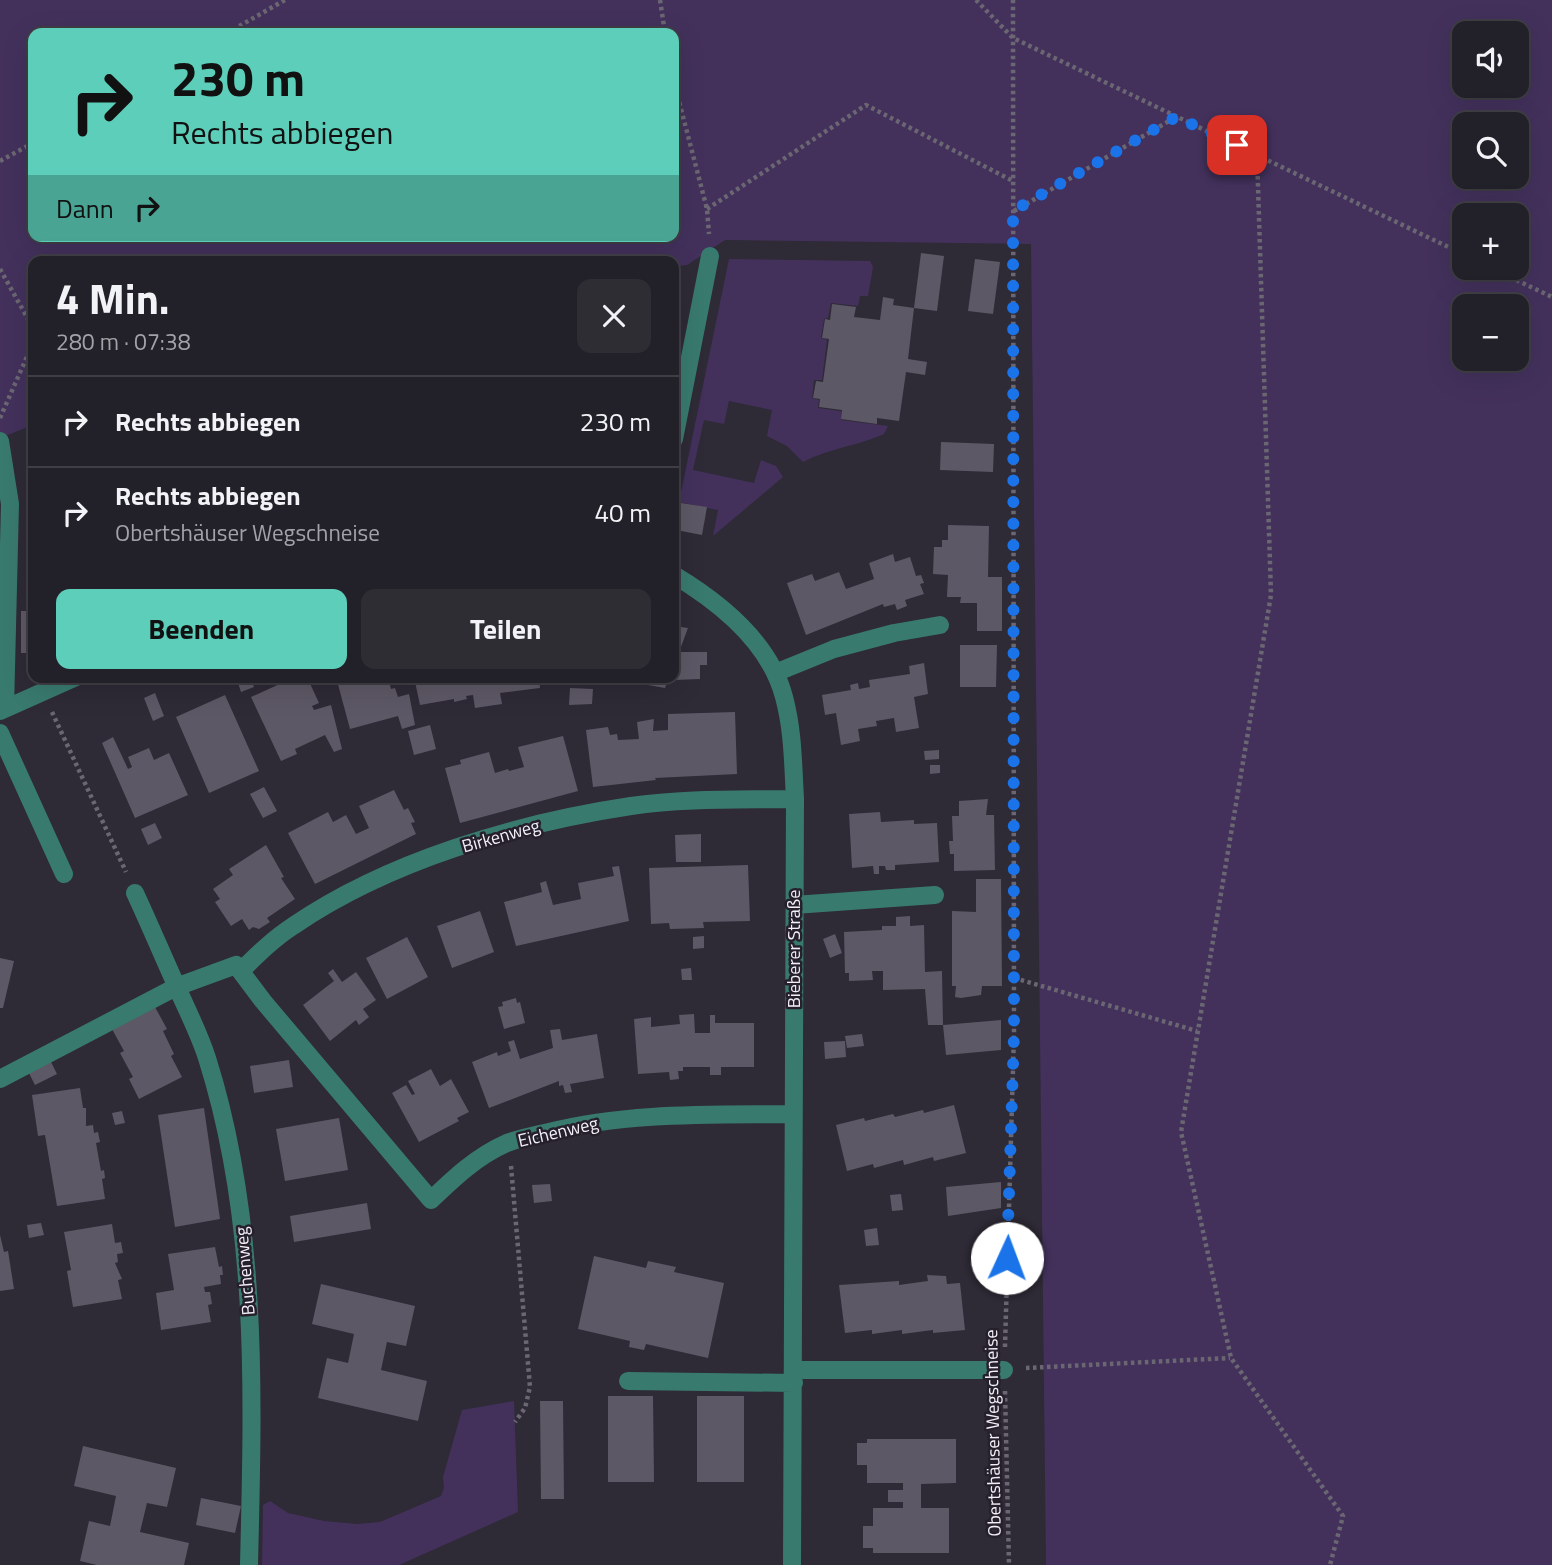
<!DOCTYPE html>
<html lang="de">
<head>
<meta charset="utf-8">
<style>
  body { margin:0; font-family:"Titillium Web",sans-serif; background:#2e2d34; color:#f1f3f6; height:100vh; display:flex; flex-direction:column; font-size:26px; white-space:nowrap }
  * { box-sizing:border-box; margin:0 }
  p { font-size:23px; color:#a2a3a8 }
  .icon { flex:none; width:38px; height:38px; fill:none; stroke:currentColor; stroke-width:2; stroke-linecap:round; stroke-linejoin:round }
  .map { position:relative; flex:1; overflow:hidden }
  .drawer { position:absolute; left:28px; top:256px; width:651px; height:427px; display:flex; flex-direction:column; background:#222028; border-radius:14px; box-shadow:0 7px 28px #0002,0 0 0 2px #3f3e45 }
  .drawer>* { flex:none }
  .banner { position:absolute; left:28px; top:28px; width:651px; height:214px; border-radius:14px; box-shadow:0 7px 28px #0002,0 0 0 2px #3f3e45; background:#5dceb9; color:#111; overflow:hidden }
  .fabs { position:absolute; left:1452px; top:21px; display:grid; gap:14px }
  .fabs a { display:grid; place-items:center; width:77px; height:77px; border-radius:14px; background:#222028; box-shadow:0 7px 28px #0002,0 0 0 2px #3f3e45; font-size:35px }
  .pin { position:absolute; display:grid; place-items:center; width:60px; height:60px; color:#fff; margin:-30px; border-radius:14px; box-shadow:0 4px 10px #0006 }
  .me { position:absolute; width:77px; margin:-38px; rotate:2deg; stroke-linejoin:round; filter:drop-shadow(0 0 5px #0008) }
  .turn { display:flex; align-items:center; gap:24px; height:147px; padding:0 28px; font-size:32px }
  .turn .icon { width:91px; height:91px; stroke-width:2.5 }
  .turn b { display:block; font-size:49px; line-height:60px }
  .then { display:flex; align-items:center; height:66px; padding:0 28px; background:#0003; gap:14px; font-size:26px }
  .round { display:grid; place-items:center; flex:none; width:74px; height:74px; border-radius:14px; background:#2e2d34 }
  .head { display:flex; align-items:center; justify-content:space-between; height:119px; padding:0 28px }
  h1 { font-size:42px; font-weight:700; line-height:52px }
  .primary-button { display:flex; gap:14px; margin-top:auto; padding:14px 28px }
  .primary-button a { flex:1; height:80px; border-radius:14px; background:#5dceb9; color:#111; font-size:28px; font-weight:700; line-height:80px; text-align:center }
  .primary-button a+a { background:#2e2d34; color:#f1f3f6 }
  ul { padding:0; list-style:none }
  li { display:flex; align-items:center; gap:21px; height:91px; padding:0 28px; border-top:2px solid #3f3e45 }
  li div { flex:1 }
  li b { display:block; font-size:26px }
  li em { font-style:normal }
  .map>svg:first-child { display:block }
</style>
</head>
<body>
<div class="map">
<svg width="1552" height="1565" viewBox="0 0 1552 1565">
  <rect width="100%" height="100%" fill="#2e2a36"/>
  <path fill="#43315c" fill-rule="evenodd" d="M0 0H1552V1565H1046L1031 244 725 240 687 265 674 267V261H33V425L0 438ZM33 33H674V236H33ZM1465 33H1517V86H1465ZM1465 124H1517V177H1465ZM1465 215H1517V268H1465ZM1465 306H1517V359H1465Z
    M729 259 870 261 873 267 868 296H860L858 306 831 303 828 318 824 319 821 338 827 340 822 380H814L812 398 819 400 818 408 841 411V420L888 426 884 434C858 446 829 448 803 462L787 446 767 436 772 410 729 401 724 424 704 420 693 470 754 483 761 460 776 466 783 477 713 536 718 510 679 502Z
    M514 1401 518 1512 399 1565H262L263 1505 270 1501 288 1513 324 1521 357 1524 380 1522 441 1496 444 1488 443 1477 462 1410Z"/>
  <path fill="#5d5865" d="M921 253 944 256 937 311 914 308Z
    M975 259 1000 262 993 314 968 311Z
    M883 297 894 299 893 305 914 308 908 359 927 362 925 375 906 372 899 421 877 418V424L841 419 842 410 819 407 820 399 813 398 816 381 823 382 829 339 822 338 825 319 830 320 832 304 856 307 854 317 880 320Z
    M941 442 994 444 993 472 940 470Z
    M681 503 707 507 702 535 676 530Z
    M948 525 989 526 988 577H1002V631H977V603H960L961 597H947L948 575 933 574 934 547H942V540H948Z
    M28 539H33V592H27Z
    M893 554 895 562 910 557 916 576 921 575 924 583 920 584 924 594 905 600 907 606 897 610 895 604 884 607 883 604 806 635 787 583 812 574 815 581 839 572 846 589 874 579 869 563Z
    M21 611H33V653H21Z
    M674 626 688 628 679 652H707V665H700V679L674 680Z
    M960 645H997L996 687H960Z
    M924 663 928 694 914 697 919 728 896 732 894 718 876 721 877 726 858 729 860 741 841 745 836 713 825 715 822 695 851 690 850 685 858 683 859 689 870 687 869 680 910 674 909 666Z
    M236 677H250L254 687 241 692Z
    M295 677H307L319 703 312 706 314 710 331 705 342 749 334 752 325 735 295 749 297 754 281 761 251 697Z
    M336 677H388L391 689 395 688 398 697 409 694 415 725 402 729 398 716 350 729Z
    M414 677H539L540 688 500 693 502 704 475 708 473 695 466 696 467 699 454 702V699L420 705Z
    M603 677H669L665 688Z
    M570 688 593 689 592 704 569 705Z
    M155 693 164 716 153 721 144 698Z
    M225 695 259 771 209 793 176 717Z
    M735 712 737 774 655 778 656 780 593 787 586 730 608 727 610 735 617 734 618 740 639 739 637 722 654 719 653 731 668 730V714Z
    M430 725 436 749 414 755 408 731Z
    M563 736 578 791 460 823 445 768 461 764 460 760 489 752 495 773 508 769 509 771 524 767 518 747Z
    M113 737 128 769 132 767 128 757 149 748 154 760 169 753 188 795 135 818 102 743Z
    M939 750V759L925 760 924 751Z
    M930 765H940V773L930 774Z
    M264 787 277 811 263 818 250 794Z
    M394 790 404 810 408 808 415 822 411 823 416 834 315 884 288 833 328 812 333 822 346 815 356 834 369 828 359 806Z
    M988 799 986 815H994L995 870 954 871V854H950L949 841H953L952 816H959V801Z
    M880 812 881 822 914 820V824L937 823 939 862 895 865V870H886L885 866H879V874H874L873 866 852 868 849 814Z
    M155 823 162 838 148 845 141 829Z
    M701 834V862H676L675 835Z
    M266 845 284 877 281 878 295 899 267 918 270 922 259 929 253 927 249 930 242 919 231 926 215 902 220 899 213 889 233 875 229 869Z
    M748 865 750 921 703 922 704 928 670 929 669 923 651 924 649 868Z
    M619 866 629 921 516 946 504 902 542 892 540 883 546 881 553 905 581 899 578 883 614 876 612 867Z
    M976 879H1001L1002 986H982L981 995 961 998 955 997 956 986H952V911L976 912Z
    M480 911 494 952 452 968 437 926Z
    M910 916V926L924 925 925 972 942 971 943 1025H928L925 989 883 990V971H872L873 980 849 981V973H845L844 932 882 930V926H896V917Z
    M835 934 842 953 830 958 823 939Z
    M704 936V948L693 949V937Z
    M407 937 428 977 387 999 366 958Z
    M0 958 14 961 3 1008H0Z
    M691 968 692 980H682L681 969Z
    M333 969 342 982 356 972 376 1000 363 1009 369 1017 359 1025 356 1020 330 1041 303 1005 334 981 328 973Z
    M516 998 517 1003 520 1002 525 1023 504 1029 498 1007 503 1006 502 1002Z
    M155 1007 167 1029 163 1031 174 1054 171 1056 182 1077 139 1099 129 1079 133 1077 120 1053 124 1051 112 1029Z
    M694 1014 695 1033H710V1015H715V1023H754V1067H721V1075H710V1067H683V1071H678L679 1079 670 1080 669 1072 638 1074 634 1019 651 1017V1027L680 1024 679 1015Z
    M1001 1020V1050L946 1055 943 1025Z
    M560 1029 562 1040 597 1034 604 1078 570 1084 572 1092 565 1093 563 1085 559 1086V1081L489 1108 472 1062 497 1052 498 1056 511 1051 508 1042 514 1040 520 1059 553 1048 550 1030Z
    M862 1034 864 1046 847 1048 845 1036Z
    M845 1041 846 1057 825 1059 824 1042Z
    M289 1060 293 1087 254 1093 250 1066Z
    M51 1062 57 1074 35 1085 29 1073Z
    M431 1069 440 1086 451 1079 469 1112 457 1118 459 1121 419 1142 392 1093 406 1085 412 1095 415 1094 408 1081Z
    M80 1088 83 1108H86V1126L93 1125 94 1133 98 1132 100 1142 96 1143 101 1171 104 1170 105 1178 102 1179 105 1199 57 1206 45 1135 38 1136 32 1095Z
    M954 1105 966 1153 934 1161 933 1157 904 1165 903 1160 874 1168 873 1164 847 1171 836 1125 864 1118 865 1121 893 1114 895 1117 923 1110 924 1113Z
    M204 1108 220 1219 175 1227 158 1115Z
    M122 1111 125 1123 115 1125 112 1113Z
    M339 1118 348 1170 285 1181 276 1129Z
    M1001 1182V1208L948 1216 946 1187Z
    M550 1184 552 1201 534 1203 532 1185Z
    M901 1194 903 1210 892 1211 890 1195Z
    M367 1203 371 1229 294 1242 290 1216Z
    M41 1223 44 1235 29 1238 27 1225Z
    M112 1224 115 1243 121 1242 123 1253 117 1254 118 1262 115 1263 122 1279 118 1280 122 1299 73 1307 67 1271 71 1270 64 1232Z
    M877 1228 879 1245 866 1246 864 1230Z
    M0 1235 4 1252 8 1251 14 1289 0 1291Z
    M215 1247 219 1267 222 1266 223 1275H220L221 1284 204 1287 205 1292H210L212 1304 208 1305 211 1322 161 1330 156 1293 174 1290 168 1254Z
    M594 1256 646 1268 648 1261 676 1267 674 1272 724 1283 708 1358 646 1344 644 1350 629 1347 630 1341 578 1329Z
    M927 1275 946 1276 947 1284 960 1283 965 1330 933 1333V1330L902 1334V1330L872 1334V1330L845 1333 839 1285 899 1281V1285L928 1281Z
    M321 1284 415 1306 406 1346 387 1342 381 1370 427 1381 418 1421 318 1398 327 1358 348 1363 354 1334 312 1324Z
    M608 1396H653L654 1482H608Z
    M697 1396H744V1482H697Z
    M540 1401H563L564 1499H541Z
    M867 1439H956V1483L921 1484V1508H949V1553H873V1548H863V1526H873V1508H903V1502H888V1490H903V1483H867V1465H857V1443H867Z
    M83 1446 176 1468 167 1507 147 1503 140 1532 189 1543 184 1565H97L80 1561 89 1521 110 1526 116 1496 74 1486Z
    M201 1498 241 1506 235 1533 196 1525Z"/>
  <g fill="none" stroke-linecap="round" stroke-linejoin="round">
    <path stroke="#6b6772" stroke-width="4.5" stroke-dasharray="3.5 3.5" stroke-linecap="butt" d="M660 0 665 33
      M976 0 1013 38 1465 255
      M227 33 285 0
      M674 82 707 209 709 234
      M1257 155 1271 595 1181 1132 1231 1358 1343 1516 1330 1565
      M0 161 33 143
      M707 209 866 105 1013 181
      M1014 211 1176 117
      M1491 268 1552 297
      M0 269 33 328
      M0 418 33 343
      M52 712 126 872
      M1014 978 1197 1031
      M511 1166 530 1387 525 1408 515 1422
      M1005 1347 1014 1034 1013 0
      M1026 1368 1230 1358
      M1005 1391 1009 1565"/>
    <path stroke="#397a6e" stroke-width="18" d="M674 439 710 256
      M0 441 10 504 5 709
      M674 575C719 602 770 643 784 697 793 730 793 764 795 799L792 1565
      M775 673 834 649 894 633 940 625
      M0 711 76 677
      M0 733 64 874
      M135 893C149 923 162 954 176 985 187 1010 199 1033 207 1058 259 1222 253 1396 249 1565
      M794 905 935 895
      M241 971C257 955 273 939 293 926 388 861 517 823 631 806 685 798 740 800 795 799
      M0 1079 176 987 236 965 263 1001 431 1200C454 1178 477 1156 507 1143 520 1138 535 1135 549 1132 628 1112 711 1115 793 1114
      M794 1370H1004
      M628 1381 794 1383"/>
  </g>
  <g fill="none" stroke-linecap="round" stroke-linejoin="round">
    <path stroke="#1a73e8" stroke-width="12" stroke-dasharray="0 21.6" d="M1007 1258 1014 1034 1013 211 1176 117 1237 145"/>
  </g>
  <g text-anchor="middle" stroke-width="5" stroke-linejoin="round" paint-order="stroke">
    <g font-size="18" fill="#f2eff7" stroke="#25202c">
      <text transform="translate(501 836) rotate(-16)" y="6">Birkenweg</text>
      <text transform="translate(794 949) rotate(-90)" y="6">Bieberer Straße</text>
      <text transform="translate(558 1132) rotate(-13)" y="6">Eichenweg</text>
      <text transform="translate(245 1271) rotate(-95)" y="6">Buchenweg</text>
      <text transform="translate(993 1433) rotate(-91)" y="6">Obertshäuser Wegschneise</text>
    </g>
  </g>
</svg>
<div class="fabs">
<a><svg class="icon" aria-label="sound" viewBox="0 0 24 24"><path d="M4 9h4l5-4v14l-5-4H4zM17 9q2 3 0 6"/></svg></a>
<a><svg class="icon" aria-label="search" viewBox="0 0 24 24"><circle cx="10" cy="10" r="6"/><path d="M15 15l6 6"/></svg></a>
<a>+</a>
<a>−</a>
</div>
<div class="pin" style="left:1237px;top:145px;background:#d93025"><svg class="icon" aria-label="arrive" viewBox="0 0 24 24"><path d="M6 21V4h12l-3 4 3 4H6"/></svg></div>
<svg class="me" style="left:1007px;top:1258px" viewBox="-20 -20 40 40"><circle r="19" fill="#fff"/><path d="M0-13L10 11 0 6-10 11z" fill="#1a73e8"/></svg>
<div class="banner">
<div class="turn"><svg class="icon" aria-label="right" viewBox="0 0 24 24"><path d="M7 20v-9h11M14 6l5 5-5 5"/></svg><div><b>230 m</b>Rechts abbiegen</div></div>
<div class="then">Dann<svg class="icon" aria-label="right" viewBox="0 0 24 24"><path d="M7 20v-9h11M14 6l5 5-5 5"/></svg></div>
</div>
<section class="drawer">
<div class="head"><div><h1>4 Min.</h1><p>280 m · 07:38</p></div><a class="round"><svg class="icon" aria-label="close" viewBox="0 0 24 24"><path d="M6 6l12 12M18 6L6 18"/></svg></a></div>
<ul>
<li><svg class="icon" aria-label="right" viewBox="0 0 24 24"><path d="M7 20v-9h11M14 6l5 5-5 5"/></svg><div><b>Rechts abbiegen</b></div><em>230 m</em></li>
<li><svg class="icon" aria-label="right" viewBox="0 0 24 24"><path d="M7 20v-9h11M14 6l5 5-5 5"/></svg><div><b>Rechts abbiegen</b><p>Obertshäuser Wegschneise</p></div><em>40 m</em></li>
</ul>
<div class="primary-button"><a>Beenden</a><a>Teilen</a></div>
</section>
</div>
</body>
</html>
